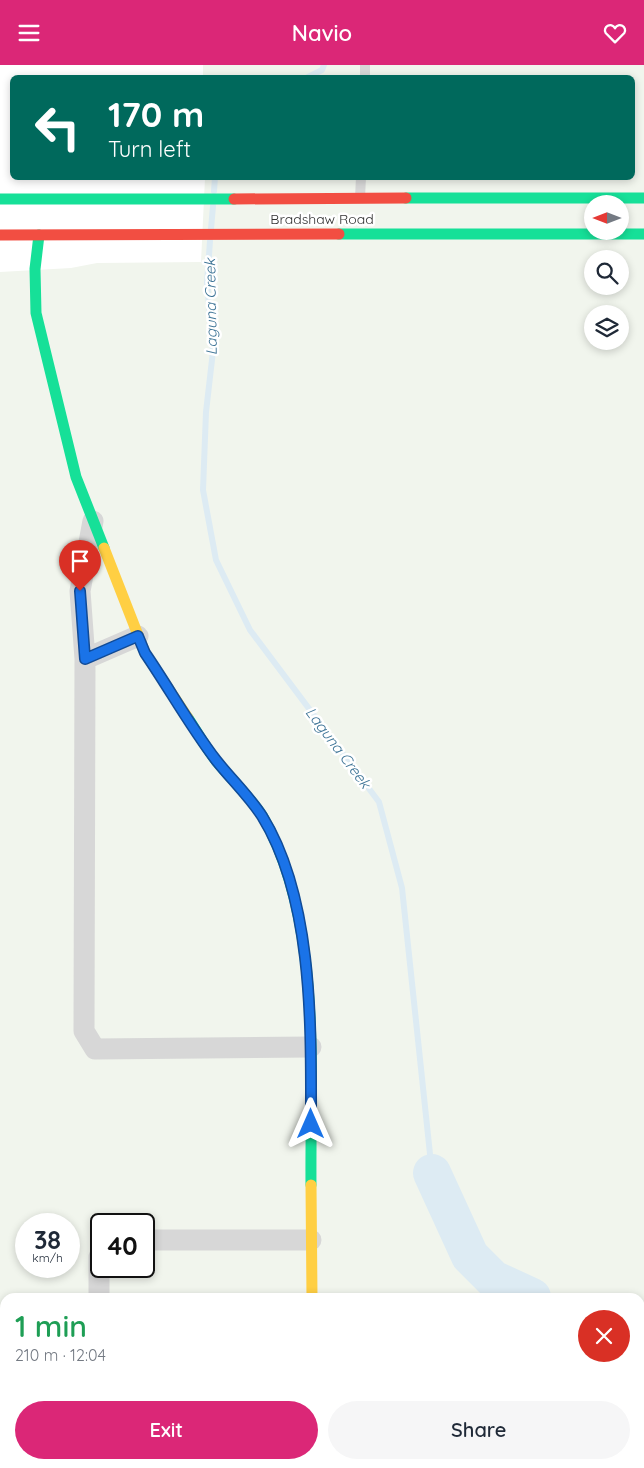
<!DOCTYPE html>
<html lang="en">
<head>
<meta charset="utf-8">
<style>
  body { margin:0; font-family:Quicksand,sans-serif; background:#f6f6f7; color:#1f2937; height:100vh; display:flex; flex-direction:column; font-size:19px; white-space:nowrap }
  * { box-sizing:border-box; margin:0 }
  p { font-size:16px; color:#747a83 }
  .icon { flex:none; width:28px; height:28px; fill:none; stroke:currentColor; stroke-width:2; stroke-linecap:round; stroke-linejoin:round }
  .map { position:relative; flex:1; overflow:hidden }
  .side { position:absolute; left:0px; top:1228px; width:645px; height:176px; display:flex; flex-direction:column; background:#fff; border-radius:15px 15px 0 0; box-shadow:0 2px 8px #0003 }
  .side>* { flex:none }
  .guide { position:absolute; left:10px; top:10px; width:625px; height:105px; border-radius:8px; box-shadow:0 2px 8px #0003; background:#00695c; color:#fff; overflow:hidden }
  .needle { width:32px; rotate:270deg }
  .tools { position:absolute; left:584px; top:130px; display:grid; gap:10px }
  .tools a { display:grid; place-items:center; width:45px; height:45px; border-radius:50%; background:#fff; box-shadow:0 2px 8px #0003; font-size:25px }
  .speed { position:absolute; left:15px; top:1148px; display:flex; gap:10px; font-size:25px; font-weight:700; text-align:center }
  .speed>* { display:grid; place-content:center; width:65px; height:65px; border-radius:50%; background:#fff; box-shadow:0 2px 8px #0003; line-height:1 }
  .speed small { font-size:12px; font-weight:400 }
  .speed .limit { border:2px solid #111; border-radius:8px; background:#fff; color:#111 }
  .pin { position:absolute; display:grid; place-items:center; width:42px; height:42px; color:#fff; margin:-51px -21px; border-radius:50% 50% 50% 0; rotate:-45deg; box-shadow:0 0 5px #0007 }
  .pin .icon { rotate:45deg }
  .me { position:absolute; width:55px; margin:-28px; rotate:0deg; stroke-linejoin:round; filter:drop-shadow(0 0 4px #0008) }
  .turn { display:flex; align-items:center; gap:18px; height:105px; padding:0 15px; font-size:22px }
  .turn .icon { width:65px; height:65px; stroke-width:2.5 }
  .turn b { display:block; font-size:35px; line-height:42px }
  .round { display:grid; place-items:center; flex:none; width:52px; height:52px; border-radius:26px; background:#f6f6f7 }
  .overview { display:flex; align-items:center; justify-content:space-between; height:85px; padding:0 15px }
  h1 { font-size:30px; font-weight:600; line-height:38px; color:#1e9e55 }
  .primary-button { display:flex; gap:10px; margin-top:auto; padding:10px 15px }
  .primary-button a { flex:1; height:58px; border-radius:30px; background:#db2777; color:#fff; font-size:20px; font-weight:600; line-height:58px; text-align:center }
  .primary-button a+a { background:#f6f6f7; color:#1f2937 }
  header { display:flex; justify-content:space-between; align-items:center; height:65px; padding:0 15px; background:#db2777; color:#fff; font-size:22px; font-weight:600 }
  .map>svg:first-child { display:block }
</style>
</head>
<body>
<header><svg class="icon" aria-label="menu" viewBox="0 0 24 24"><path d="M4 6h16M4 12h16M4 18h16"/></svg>Navio<svg class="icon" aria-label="heart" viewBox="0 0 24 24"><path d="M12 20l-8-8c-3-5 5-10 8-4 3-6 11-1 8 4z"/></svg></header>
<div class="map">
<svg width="644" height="1403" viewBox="0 0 644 1403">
  <rect width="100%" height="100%" fill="#fff"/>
  <path fill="#f1f5ed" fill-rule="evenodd" d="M203 0H644V1403H0V207L71 203 97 198 201 197 205 113 632 112V12H203ZM592 139H620V166H592ZM592 194H620V221H592ZM592 249H620V276H592ZM26 1159H69V1201H26ZM101 1159H144V1201H101ZM5 1232H640V1399H5Z"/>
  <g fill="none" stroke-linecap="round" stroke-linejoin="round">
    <path stroke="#ddebf3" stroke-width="6" d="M308 12 322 5 324 0
      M214 126 215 112
      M211 164 213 141
      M210 176 207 218 213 286 206 347 203 425 216 495 250 565 379 737 402 823 432 1108"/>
    <path stroke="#ddebf3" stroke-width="38" d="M432 1108 470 1191 493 1214 532 1232
      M640 1284 644 1286"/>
    <path stroke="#d7d7d7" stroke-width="10" d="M365 12V0
      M360 133 361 112"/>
    <path stroke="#d7d7d7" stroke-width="21" d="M138 571 85 594 84 966 95 984 311 982
      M85 594 80 526 93 456
      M144 1175H311
      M99 1232V1192L101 1188
      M99 1399 100 1403
      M312 1399V1403
      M361 1399 374 1403"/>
    <path stroke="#16e098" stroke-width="11" d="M406 133H644
      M0 134H234
      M339 169H644
      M39 170 35 204 36 248 76 412 104 483
      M188 653C197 667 206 683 217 697 232 715 251 733 263 752 322 855 310 1004 311 1120"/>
    <path stroke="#ffcf43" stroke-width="11" d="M104 483 145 588 188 653
      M311 1120 312 1232"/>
    <path stroke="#f24e42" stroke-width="11" d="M234 134 406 133
      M0 170 339 169"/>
  </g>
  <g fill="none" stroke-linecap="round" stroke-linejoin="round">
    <g stroke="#114b97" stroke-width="12">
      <path id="route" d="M80 526 85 594 138 571 145 588C169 623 190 661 216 695 231 714 249 731 262 751 314 835 311 964 311 1059"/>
    </g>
    <use href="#route" stroke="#1a73e8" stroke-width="9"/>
  </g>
  <g text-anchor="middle" stroke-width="5" stroke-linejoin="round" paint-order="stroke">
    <g font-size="14" fill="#333" stroke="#fff">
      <text x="322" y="159">Bradshaw Road</text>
    </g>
    <g font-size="15" font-style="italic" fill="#3f7597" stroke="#fff">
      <text transform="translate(211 242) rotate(-91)" y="5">Laguna Creek</text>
      <text transform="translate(338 683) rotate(53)" y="5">Laguna Creek</text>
    </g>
  </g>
</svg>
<div class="tools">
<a><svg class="needle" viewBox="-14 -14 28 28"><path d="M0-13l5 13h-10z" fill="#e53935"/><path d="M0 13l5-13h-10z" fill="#747a83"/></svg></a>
<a><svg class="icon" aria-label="search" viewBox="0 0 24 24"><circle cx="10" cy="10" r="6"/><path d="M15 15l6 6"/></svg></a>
<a><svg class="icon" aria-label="layers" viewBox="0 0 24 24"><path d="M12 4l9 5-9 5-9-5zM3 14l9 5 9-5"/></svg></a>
</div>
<div class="speed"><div>38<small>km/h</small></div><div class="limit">40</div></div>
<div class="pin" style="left:80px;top:526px;background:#d93025"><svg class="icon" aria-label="arrive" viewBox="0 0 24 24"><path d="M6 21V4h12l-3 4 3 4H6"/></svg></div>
<svg class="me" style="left:311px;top:1059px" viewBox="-20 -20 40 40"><path d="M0-17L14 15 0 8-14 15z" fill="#1a73e8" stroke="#fff" stroke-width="4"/></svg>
<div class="guide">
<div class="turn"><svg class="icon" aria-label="left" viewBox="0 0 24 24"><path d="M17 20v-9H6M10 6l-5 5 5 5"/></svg><div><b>170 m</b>Turn left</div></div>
</div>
<section class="side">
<div class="overview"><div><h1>1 min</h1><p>210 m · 12:04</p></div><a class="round" style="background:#d93025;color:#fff"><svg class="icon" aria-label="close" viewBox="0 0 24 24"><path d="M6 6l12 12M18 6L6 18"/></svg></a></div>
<div class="primary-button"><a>Exit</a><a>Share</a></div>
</section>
</div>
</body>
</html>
